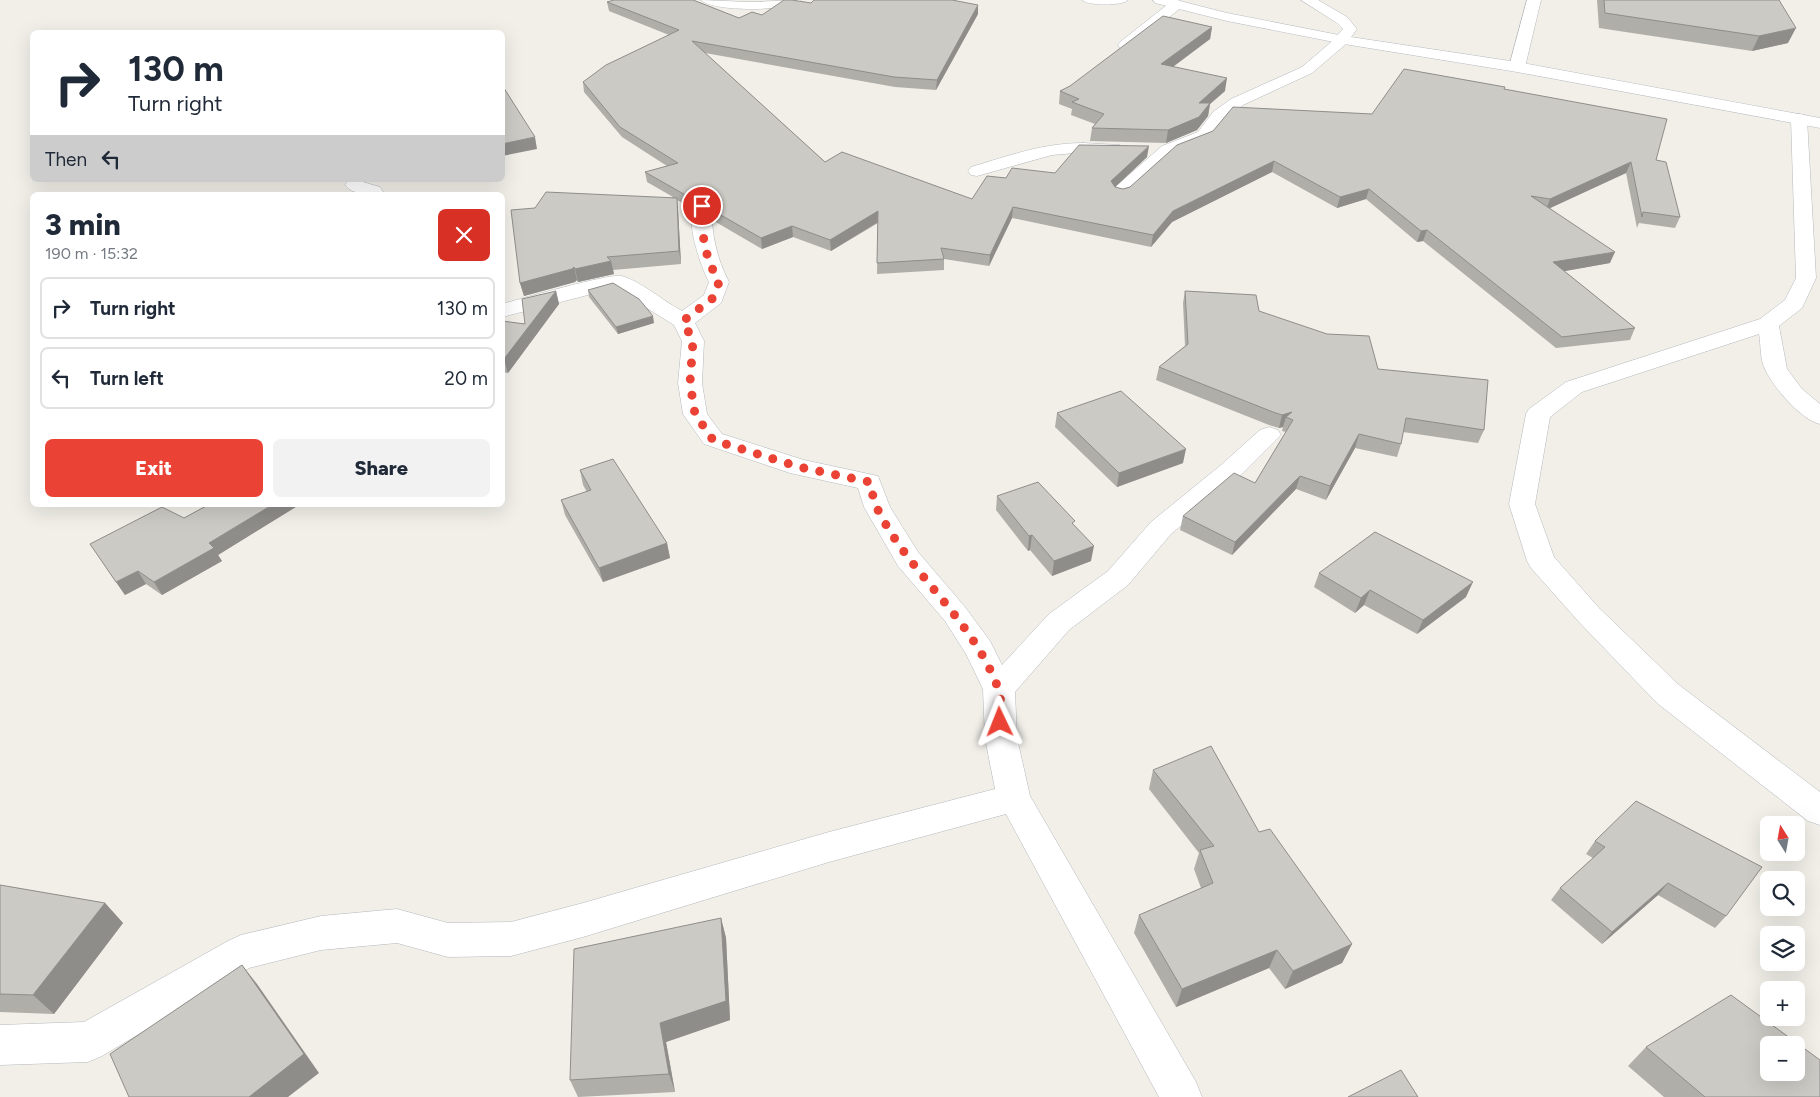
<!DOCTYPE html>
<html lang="en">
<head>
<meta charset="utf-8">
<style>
  body { margin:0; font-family:Figtree,sans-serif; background:#f2f2f3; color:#1f2937; height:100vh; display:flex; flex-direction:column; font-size:19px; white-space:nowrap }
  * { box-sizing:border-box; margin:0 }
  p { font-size:16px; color:#747a83 }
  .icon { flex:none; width:28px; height:28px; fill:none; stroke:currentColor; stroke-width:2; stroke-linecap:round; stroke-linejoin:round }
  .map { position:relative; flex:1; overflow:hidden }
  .panel { position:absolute; left:30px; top:192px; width:475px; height:315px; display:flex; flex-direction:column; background:#fff; border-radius:8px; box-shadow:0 5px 20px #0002 }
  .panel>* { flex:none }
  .banner { position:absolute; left:30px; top:30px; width:475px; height:152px; border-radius:8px; box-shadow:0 5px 20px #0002; background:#fff; color:#1f2937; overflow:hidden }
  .needle { width:32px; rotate:349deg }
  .controls { position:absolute; left:1760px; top:816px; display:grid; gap:10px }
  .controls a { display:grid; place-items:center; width:45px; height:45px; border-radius:8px; background:#fff; box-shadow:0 5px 20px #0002; font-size:25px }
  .pin { position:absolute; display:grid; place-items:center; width:42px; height:42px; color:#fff; margin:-21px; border:2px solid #fff; border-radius:50%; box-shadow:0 1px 5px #0007 }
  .me { position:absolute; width:55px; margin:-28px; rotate:358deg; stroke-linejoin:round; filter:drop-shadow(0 0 4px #0008) }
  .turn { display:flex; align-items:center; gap:18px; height:105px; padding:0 15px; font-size:22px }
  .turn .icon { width:65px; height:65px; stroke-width:2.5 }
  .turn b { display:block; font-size:35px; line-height:42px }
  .then { display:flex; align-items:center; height:48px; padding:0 15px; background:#0003; gap:10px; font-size:19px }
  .round { display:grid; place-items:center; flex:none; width:52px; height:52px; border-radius:8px; background:#f2f2f3 }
  .summary { display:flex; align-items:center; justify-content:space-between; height:85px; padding:0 15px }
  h1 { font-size:30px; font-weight:800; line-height:38px }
  .cta { display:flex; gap:10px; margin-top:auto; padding:10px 15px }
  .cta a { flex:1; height:58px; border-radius:8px; background:#ea4335; color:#fff; font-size:20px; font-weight:800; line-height:58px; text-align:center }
  .cta a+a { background:#f2f2f3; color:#1f2937 }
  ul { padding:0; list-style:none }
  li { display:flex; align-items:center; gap:15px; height:62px; margin:0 10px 8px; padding:0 5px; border:2px solid #e0e1e3; border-radius:8px }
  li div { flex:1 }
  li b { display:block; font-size:19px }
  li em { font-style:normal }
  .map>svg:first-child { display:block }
</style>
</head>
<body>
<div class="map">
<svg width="1820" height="1097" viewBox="0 0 1820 1097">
  <rect width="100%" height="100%" fill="#f1efe8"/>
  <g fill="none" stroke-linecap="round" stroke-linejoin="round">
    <g stroke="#b5b8bc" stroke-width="1">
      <path id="minor" d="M701 0 749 2 801 0C791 12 711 12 701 0Z
        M1082 0H1128C1122 6 1088 6 1082 0Z
        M1178 0 1184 4 1182 7 1130 48H1120L1118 45 1120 42 1172 1Z
        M1301 0H1318L1347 17 1357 29 1346 44 1312 73 1243 105 1225 120 1210 140 1174 154 1128 196 1121 198 1114 196 1112 192 1114 188 1162 146 1198 132 1213 112 1231 99 1302 67 1330 43 1343 29 1337 23Z
        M1527 0H1541L1525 67 1522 70H1512L1509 67Z
        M1799 114 1805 115 1807 119 1816 278 1802 308 1779 326 1787 369 1802 389 1820 404V424C1801 420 1773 387 1765 369 1760 360 1761 345 1759 334L1582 392 1550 417 1535 504 1554 557 1599 608 1679 685 1820 792V825L1808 821 1657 703 1579 622 1531 568 1527 561 1509 504 1526 414 1529 409 1566 382 1760 319 1785 300 1796 278 1791 119 1793 115Z
        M1083 143 1120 145 1123 149 1120 153 1114 154 1075 153 1052 155 977 176 971 175 968 171 971 167C1008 156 1043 143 1083 143Z
        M356 180 380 187 385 195C373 195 353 196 345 185L348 181Z
        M702 200 709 202 711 206C712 234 716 257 729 282L721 303 695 323 704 341 702 383 707 414 722 434 804 460 878 476 890 507 918 552 965 607 990 641 1002 665 1049 614 1108 571 1151 522 1221 465 1260 430 1269 427 1278 430 1281 435 1239 477 1171 534 1128 585 1069 630 1015 692 1017 738 1030 796 1196 1082 1202 1097H1159L1006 814 829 862 583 937 511 956 448 957 397 943 321 950 249 968 102 1056 88 1062 0 1065V1025L84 1022 228 941 241 935 321 916 397 909 448 923 511 922 583 903 829 832 995 789 985 738 983 689 966 654 945 621 898 566 864 507 858 488 790 473 704 444 683 414 678 383 682 341 674 325 615 288 502 317V304C521 299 610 273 622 276 642 282 663 301 682 311L704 295 709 282C700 265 684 218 695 202Z"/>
    </g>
    <g stroke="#b6babf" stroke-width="1">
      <path id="secondary" d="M1153 0H1176L1227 13 1344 36 1517 62 1820 118V128L1517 72 1344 44 1227 21 1155 3Z"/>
    </g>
    <use href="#minor" fill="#fff" fill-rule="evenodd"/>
    <use href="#secondary" fill="#fff" fill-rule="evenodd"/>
  </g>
  <path fill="#afaea9" d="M1597 0H1779L1788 43 1752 51 1599 28Z
    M607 2 739 18 762 15 811 3 978 14 936 90 895 87 705 53 825 162 972 199 1006 178 1055 173 1147 157 1115 187 1123 189 1372 114 1505 89 1656 160 1680 217 1675 228 1639 223 1637 228 1626 173 1550 208 1610 263 1564 271 1635 328 1630 340 1556 348 1423 241 1417 242 1366 199 1337 208 1272 172 1172 222 1151 247 1012 218 989 266 944 259V270L877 274 878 223 831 251 793 237 762 249 714 221 712 205 710 200 701 198 694 200 691 208 677 200 678 210 681 264 613 270 614 274 578 282 577 280 575 282 524 296 520 283 673 197 647 182 645 172 667 166 622 137 584 92 583 82 669 35 609 11Z
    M1212 27 1210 39 1173 67 1225 91 1210 104 1208 116 1197 130 1166 143 1090 141 1092 128 1095 124 1071 115 1072 109 1059 104 1060 91Z
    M588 290 654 323 618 334 589 297Z
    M556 291 559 304 508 373 502 372V321L525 324Z
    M1185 291 1259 311 1378 369 1484 430 1478 443 1403 432 1401 444 1397 457 1355 448 1326 500 1296 489 1232 555 1180 530 1183 516 1255 483 1286 432 1282 431 1283 427 1279 428 1269 425 1156 380 1159 367 1185 346 1183 303Z
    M1057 413 1183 463 1117 487 1055 427Z
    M580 470 667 543 670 558 603 582 565 515 561 500 587 492 583 485Z
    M997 496 1074 525 1091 561 1052 576 1030 550 1028 551 996 510Z
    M208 505H299L218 555 222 561 162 595 146 584 125 595 90 544 184 518Z
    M1319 573 1466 597 1417 634 1364 605 1355 613 1314 587Z
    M1153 770 1259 832 1352 944 1342 963 1285 989 1269 968 1176 1007 1134 933 1139 915 1201 888 1194 869 1199 853 1149 789Z
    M1595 841 1726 916 1715 928 1658 895 1602 944 1551 900 1560 888 1593 858 1586 854Z
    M0 885 105 903 123 923 54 1014 0 1012Z
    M721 918 726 938 730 1020 666 1042 675 1092 578 1097 570 1080Z
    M1646 1047 1820 1097H1664L1628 1066Z"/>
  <path fill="#8f8d8a" d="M978 5V14L936 90 937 80Z
    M1212 27 1210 39 1159 77 1161 64Z
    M1796 28 1788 43 1752 51 1759 36Z
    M1227 78 1225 91 1210 104 1208 116 1197 130 1166 143 1168 130Z
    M535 137 537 149 502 156V144Z
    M1149 146 1147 157 1110 192 1111 181Z
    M1274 161 1272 172 1172 222 1151 247 1153 235 1173 211Z
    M1631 162 1626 173 1546 210 1550 199Z
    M700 187 701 198 694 200 691 208 689 197 693 189Z
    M1369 189 1366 199 1337 208 1340 197Z
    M677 198 678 210 681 264 679 251Z
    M1013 207 1012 218 989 266 990 255Z
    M878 211V222L831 251 830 240Z
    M792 226 793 237 762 249 761 238Z
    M1427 230 1423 241 1417 242 1421 231Z
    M1615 252 1610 263 1549 274 1553 262Z
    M611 261 614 274 578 282 575 269Z
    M574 267 577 280 575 282 524 296 520 283Z
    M556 291 559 304 508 373 504 359Z
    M653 316 654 323 618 334 616 327Z
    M1292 412 1286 417 1283 427 1279 428 1282 415Z
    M1359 434 1355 448 1326 500 1330 486Z
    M1186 449 1183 463 1117 487 1119 473Z
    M1300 476 1296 489 1232 555 1235 542Z
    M272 505H299L218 555 222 561 162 595 154 582 209 543Z
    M1032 535 1030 550 1028 551 1029 536Z
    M667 543 670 558 603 582 599 568Z
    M1094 546 1091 561 1052 576 1054 561Z
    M138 571 146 584 125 595 116 582Z
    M1473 582 1466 597 1417 634 1423 620Z
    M1370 590 1364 605 1355 613 1361 598Z
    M1668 883 1658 895 1602 944 1612 932Z
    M105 903 123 923 54 1014 33 995Z
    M721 918 726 938 730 1020 666 1042 675 1092 669 1074 660 1023Z
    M1352 944 1342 963 1285 989 1293 971Z
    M1277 950 1269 968 1176 1007 1182 989Z
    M242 965 257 984 319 1073 288 1097H249Z"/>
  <path fill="#cccac5" stroke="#8f8d8a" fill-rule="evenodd" d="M614 0H693L739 18 752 12 762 15 784 0H792L811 3 814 0H952L978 5 937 80 894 77 692 41 825 162 842 152 972 199 987 176 1006 178 1012 168 1055 173 1079 145 1149 146 1111 181 1115 187 1123 189 1130 187 1177 145 1213 131 1233 107 1372 114 1404 69 1505 87 1504 89 1667 119 1656 160 1666 162 1680 217 1643 212 1642 217 1631 162 1550 199 1531 196 1615 252 1553 262 1635 328 1562 337 1427 230 1421 231 1369 189 1340 197 1274 161 1173 211 1153 235 1013 207 990 255 941 248 944 259 877 263 878 211 830 240 792 226 761 238 712 210V195L708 189 700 187 693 189 689 197 645 172 678 163 620 127 583 82 606 65 679 30 607 2Z
    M1604 0H1779L1796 28 1759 36 1605 13Z
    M1163 16 1212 27 1161 64 1227 78 1199 103H1210L1199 117 1168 130 1092 128 1104 114 1072 102 1079 99 1060 91 1070 86Z
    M502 85 535 137 502 144Z
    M546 192 677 198 679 251 607 257 611 261 575 269 574 267 572 269 520 283 511 210 535 208Z
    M613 283 639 299 653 316 616 327 588 290Z
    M556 291 504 359 502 358V321L525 324 522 299Z
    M1185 291 1256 295 1259 311 1327 334 1369 336 1378 369 1488 380 1484 430 1406 418 1401 444 1359 434 1330 486 1300 476 1235 542 1183 516 1234 473 1255 483 1293 420 1286 417 1292 412 1282 415 1273 412 1159 367 1188 344Z
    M1121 391 1186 449 1119 473 1057 413Z
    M613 459 667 543 599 568 561 500 591 490 580 470Z
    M1038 482 1075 521 1072 523 1094 546 1054 561 1032 535 1029 536 997 496Z
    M208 505H272L209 543 214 548 154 582 138 571 116 582 90 544 162 507 184 518Z
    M1375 532 1473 582 1423 620 1370 590 1361 598 1319 573Z
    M1211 746 1259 832 1270 829 1352 944 1293 971 1277 950 1182 989 1139 915 1213 883 1200 850 1214 846 1153 770Z
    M1636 801 1762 867 1726 916 1668 883 1612 932 1560 888 1605 847 1595 841Z
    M0 885 105 903 33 995 0 994Z
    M721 918 726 1001 660 1023 669 1074 570 1080 574 949Z
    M242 965 304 1054 249 1097H129L110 1054Z
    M1731 995 1820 1060V1097H1705L1646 1047ZM1769 1045H1796V1072H1769Z
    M1401 1070 1418 1097H1348Z"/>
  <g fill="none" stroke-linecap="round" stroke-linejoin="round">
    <path stroke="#ea4335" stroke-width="9" stroke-dasharray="0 16.2" d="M702 206C702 237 704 255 719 282L713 298 683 321 693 341 690 383 695 414 713 440 799 467 870 482C872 490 873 500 877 508 909 574 972 618 998 688 1002 697 1000 712 1000 722"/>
  </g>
</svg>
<div class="controls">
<a><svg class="needle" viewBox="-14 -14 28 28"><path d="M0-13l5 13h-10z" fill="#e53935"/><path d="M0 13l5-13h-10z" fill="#747a83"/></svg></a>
<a><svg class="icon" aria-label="search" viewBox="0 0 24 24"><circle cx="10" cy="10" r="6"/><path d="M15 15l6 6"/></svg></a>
<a><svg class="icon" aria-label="layers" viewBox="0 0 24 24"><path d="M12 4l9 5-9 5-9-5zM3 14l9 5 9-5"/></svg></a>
<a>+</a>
<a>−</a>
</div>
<div class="pin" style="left:702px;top:206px;background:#d93025"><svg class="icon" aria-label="arrive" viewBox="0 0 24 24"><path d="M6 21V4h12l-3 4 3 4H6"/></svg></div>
<svg class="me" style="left:1000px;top:722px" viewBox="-20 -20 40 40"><path d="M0-17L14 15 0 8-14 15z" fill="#ea4335" stroke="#fff" stroke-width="4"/></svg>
<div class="banner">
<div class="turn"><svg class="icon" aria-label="right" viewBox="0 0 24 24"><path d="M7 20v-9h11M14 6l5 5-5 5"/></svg><div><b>130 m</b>Turn right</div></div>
<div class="then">Then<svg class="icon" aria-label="left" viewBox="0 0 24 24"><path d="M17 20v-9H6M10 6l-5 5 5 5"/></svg></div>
</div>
<section class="panel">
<div class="summary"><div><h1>3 min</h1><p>190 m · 15:32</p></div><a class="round" style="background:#d93025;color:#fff"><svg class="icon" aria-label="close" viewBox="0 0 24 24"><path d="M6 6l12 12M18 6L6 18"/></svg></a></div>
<ul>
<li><svg class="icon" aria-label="right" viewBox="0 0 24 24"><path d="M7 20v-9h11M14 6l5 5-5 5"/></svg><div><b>Turn right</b></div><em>130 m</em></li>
<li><svg class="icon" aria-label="left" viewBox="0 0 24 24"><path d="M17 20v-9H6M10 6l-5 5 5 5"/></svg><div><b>Turn left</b></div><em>20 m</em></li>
</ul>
<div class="cta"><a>Exit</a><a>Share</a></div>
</section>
</div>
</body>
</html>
